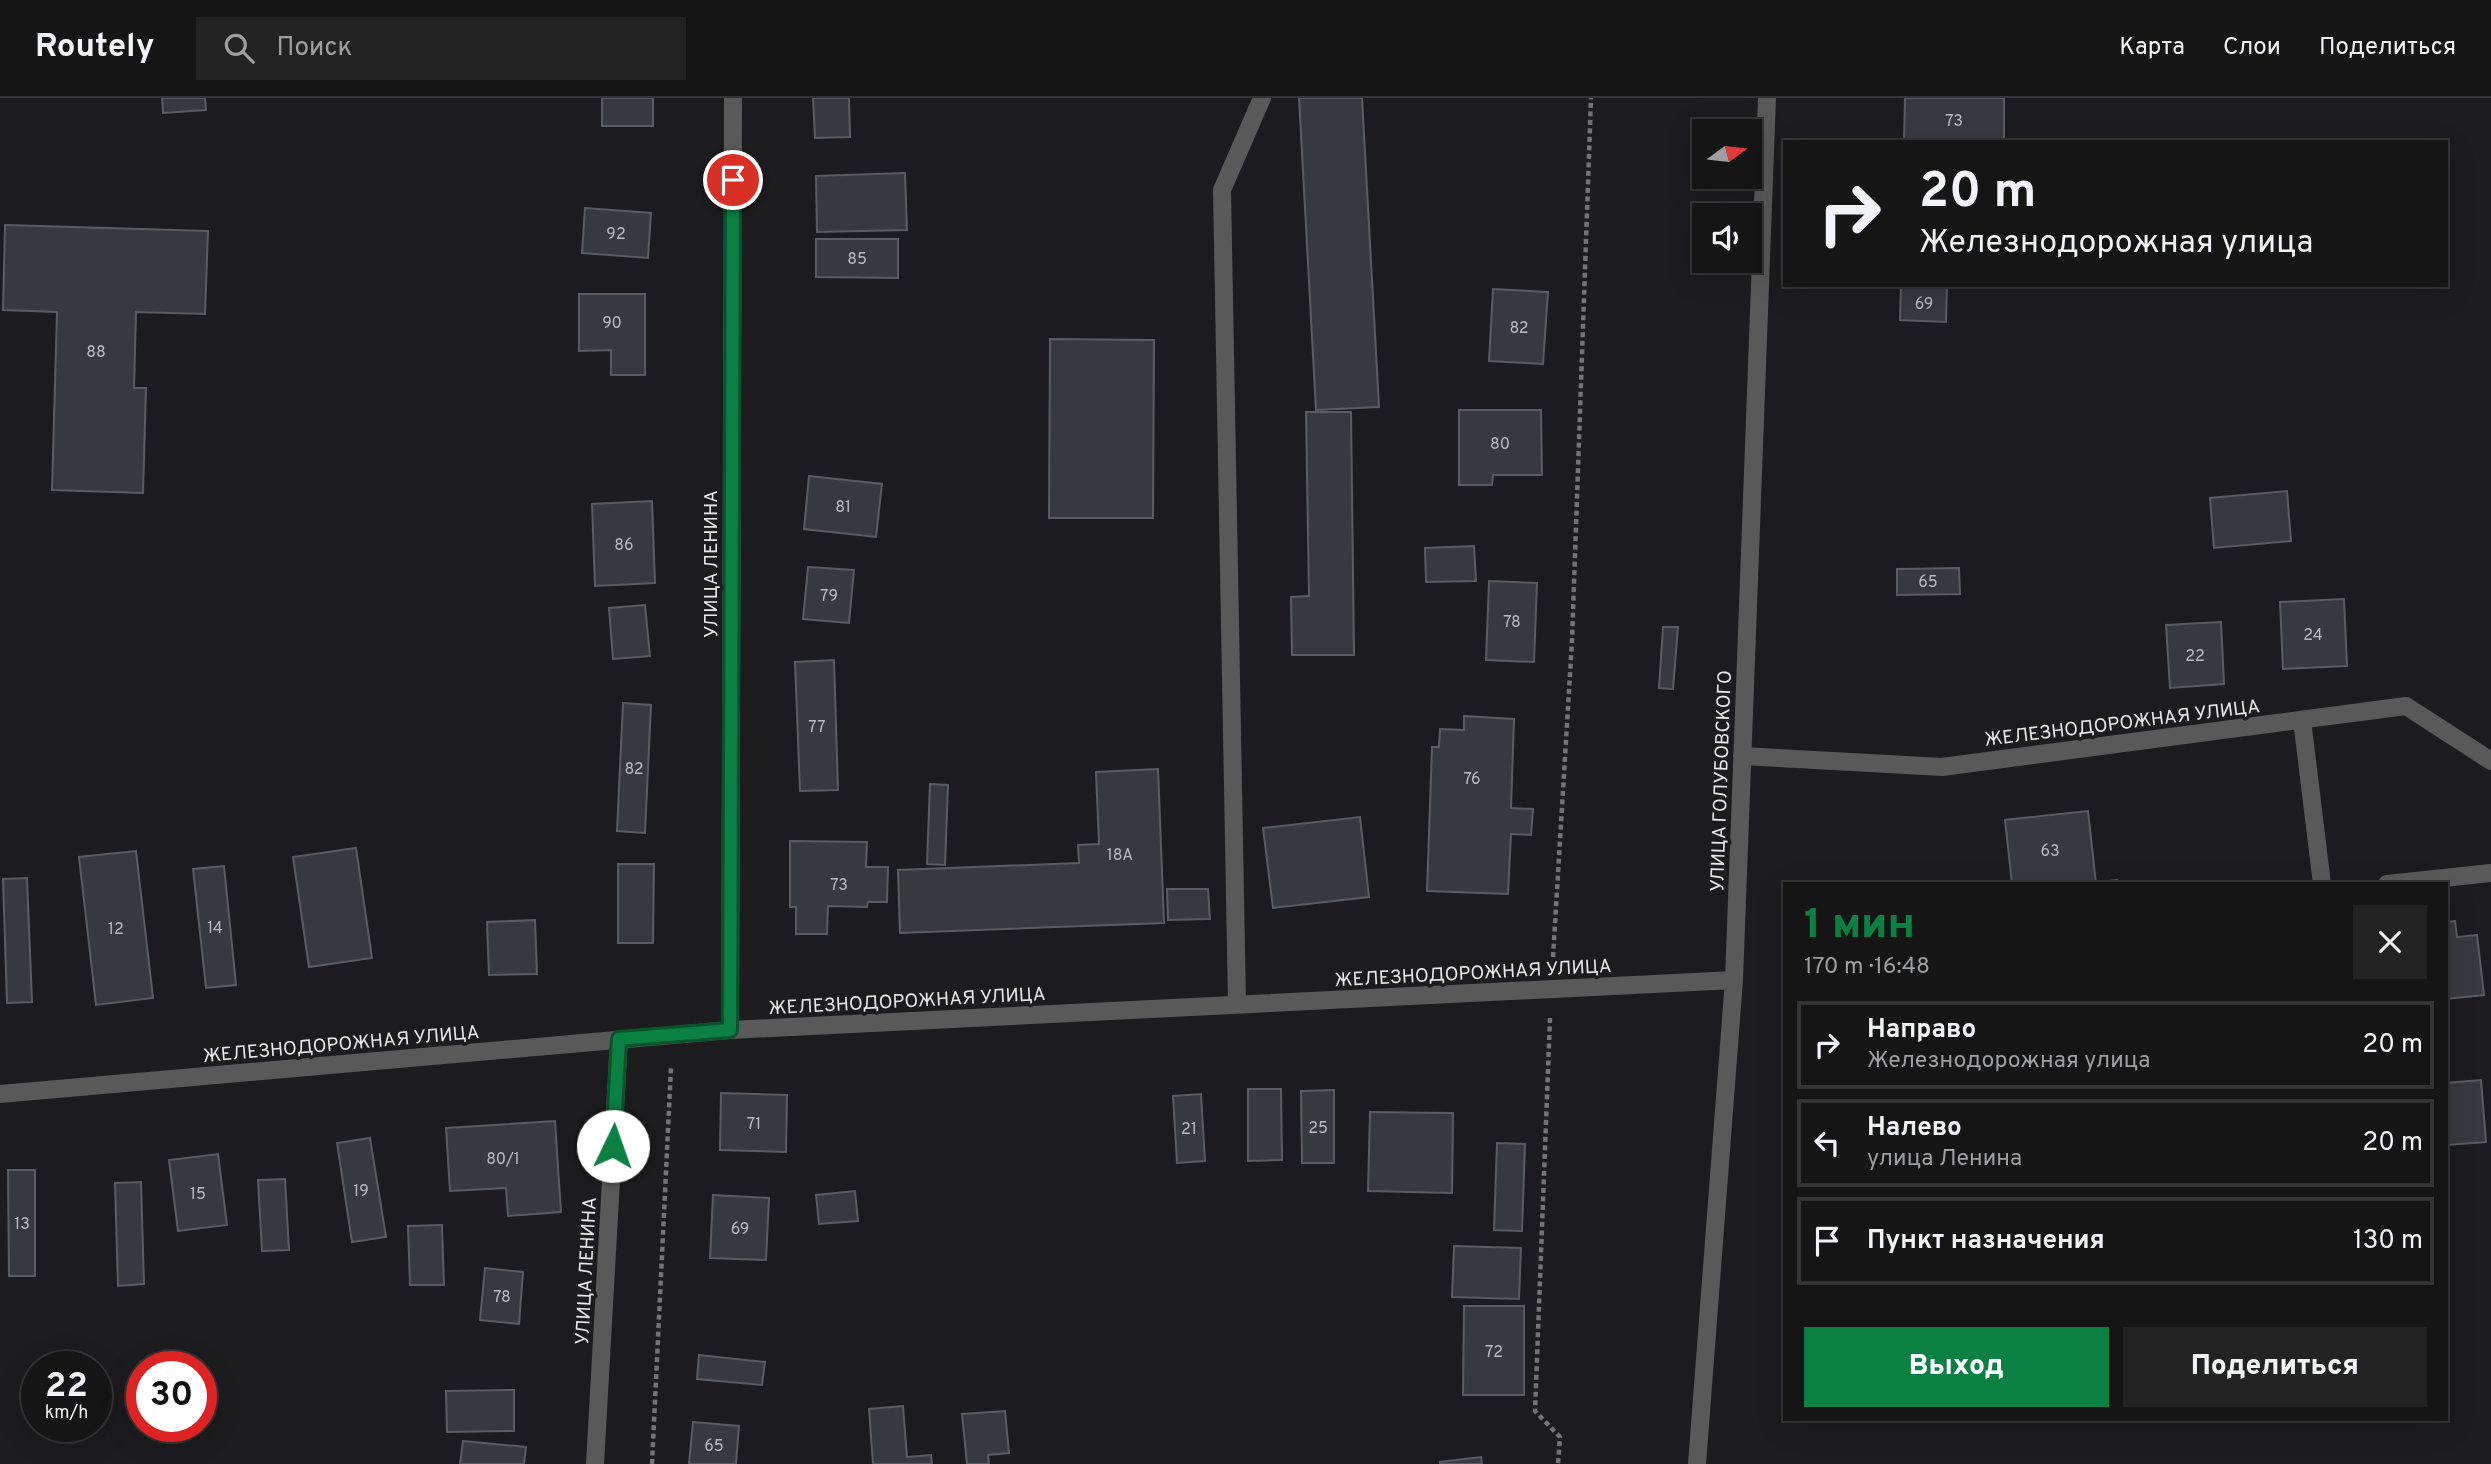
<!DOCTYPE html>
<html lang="ru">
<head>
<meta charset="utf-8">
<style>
  body { margin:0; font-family:Overpass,sans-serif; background:#222223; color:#f1f3f6; height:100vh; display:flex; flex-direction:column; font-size:26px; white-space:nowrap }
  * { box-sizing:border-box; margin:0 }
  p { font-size:23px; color:#9d9fa1 }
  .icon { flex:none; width:38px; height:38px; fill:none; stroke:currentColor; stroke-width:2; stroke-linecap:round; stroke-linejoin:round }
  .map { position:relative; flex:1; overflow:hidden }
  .details { position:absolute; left:1783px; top:784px; width:665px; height:539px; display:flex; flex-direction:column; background:#151516; border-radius:0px; box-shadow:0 7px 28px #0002,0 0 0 2px #343435 }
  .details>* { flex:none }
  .guide { position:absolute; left:1783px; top:42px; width:665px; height:147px; border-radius:0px; box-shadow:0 7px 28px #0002,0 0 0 2px #343435; background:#151516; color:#f1f3f6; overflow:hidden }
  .needle { width:46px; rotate:75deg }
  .tools { position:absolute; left:1692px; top:21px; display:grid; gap:14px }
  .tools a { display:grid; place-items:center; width:70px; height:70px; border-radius:0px; background:#151516; box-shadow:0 7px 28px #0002,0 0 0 2px #343435; font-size:35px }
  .speed { position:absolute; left:21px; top:1253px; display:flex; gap:14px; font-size:35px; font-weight:700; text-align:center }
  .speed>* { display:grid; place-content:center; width:91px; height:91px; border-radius:50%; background:#151516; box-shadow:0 7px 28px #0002,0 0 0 2px #343435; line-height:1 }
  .speed small { font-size:18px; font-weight:400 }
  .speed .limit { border:10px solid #d22; background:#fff; color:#111 }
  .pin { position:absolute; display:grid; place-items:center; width:60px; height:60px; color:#fff; margin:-30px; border:4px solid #fff; border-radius:50%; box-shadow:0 2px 7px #0007 }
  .me { position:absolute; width:77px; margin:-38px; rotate:3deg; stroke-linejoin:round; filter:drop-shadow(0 0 5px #0008) }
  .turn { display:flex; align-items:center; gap:24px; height:147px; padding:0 21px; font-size:32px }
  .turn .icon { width:91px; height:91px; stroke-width:2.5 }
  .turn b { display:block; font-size:49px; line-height:60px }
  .round { display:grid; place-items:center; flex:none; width:74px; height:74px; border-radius:0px; background:#222223 }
  .headline { display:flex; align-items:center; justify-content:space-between; height:119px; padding:0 21px }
  h1 { font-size:42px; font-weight:800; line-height:52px; color:#0b8043 }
  .button { display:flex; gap:14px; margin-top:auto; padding:14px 21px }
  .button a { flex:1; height:80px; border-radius:0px; background:#0b8043; color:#fff; font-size:28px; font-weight:800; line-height:80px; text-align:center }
  .button a+a { background:#222223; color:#f1f3f6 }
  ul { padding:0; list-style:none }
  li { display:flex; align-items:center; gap:21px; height:88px; margin:0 14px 10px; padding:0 7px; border:4px solid #343435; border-radius:0px }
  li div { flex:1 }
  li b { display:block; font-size:26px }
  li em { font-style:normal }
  header { display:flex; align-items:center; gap:42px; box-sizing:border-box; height:98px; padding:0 35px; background:#151516; border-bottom:2px solid #343435 }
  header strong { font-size:33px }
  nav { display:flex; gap:38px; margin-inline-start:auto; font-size:24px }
  .search { width:490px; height:63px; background:#222223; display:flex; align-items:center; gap:18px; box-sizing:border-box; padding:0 24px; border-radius:0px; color:#9d9fa1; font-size:26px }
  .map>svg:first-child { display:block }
</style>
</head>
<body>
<header>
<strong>Routely</strong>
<div class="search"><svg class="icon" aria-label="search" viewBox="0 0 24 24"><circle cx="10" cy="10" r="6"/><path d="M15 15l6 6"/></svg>Поиск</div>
<nav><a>Карта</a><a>Слои</a><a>Поделиться</a></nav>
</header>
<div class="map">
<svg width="2491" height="1366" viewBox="0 0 2491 1366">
  <rect width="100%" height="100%" fill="#1c1c1e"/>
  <path fill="#38393c" stroke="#5b5c5f" stroke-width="2" d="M162 0H205L206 12 163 15Z
    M602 0H653V28H602Z
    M813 0H849L850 39 815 40Z
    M1299 0H1362L1379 309 1316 312Z
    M1905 0H2004V44H1904Z
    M905 75 907 132 817 134 816 78Z
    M585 110 651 115 648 160 582 155Z
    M5 127 208 133 205 216 136 214 134 290H146L143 395 52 392 57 214 3 212Z
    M816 141H898V180L816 179Z
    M1901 187H1947L1946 224 1900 222Z
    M1493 191 1548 194 1543 266 1489 263Z
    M579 196H645V277H611V252L579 253Z
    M1050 241 1154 242 1153 420H1049Z
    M1459 312H1541L1542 377H1493L1492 387H1459Z
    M1306 314H1351L1354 557H1292L1291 499 1309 498Z
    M809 378 882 386 876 439 804 431Z
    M2287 393 2291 443 2214 450 2210 400Z
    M652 403 655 485 595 488 592 406Z
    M1474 448 1476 483 1426 484 1425 450Z
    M808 469 854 472 849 525 803 521Z
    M1959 470 1960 496 1897 497V471Z
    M1489 483 1537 485 1534 564 1486 562Z
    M2344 501 2347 568 2283 571 2280 504Z
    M645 507 650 558 613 561 609 510Z
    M2221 524 2224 586 2170 590 2166 527Z
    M1663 529H1678L1673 591 1659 590Z
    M834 562 838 692 800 693 795 564Z
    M623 605 651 607 645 735 617 733Z
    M1464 618 1514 621 1511 710 1533 711 1531 737 1511 736 1508 796 1427 793 1432 649H1439L1440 631 1464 632Z
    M1158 671 1164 825 900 835 898 772 1079 765 1078 747 1099 746 1096 674Z
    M930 686 948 687 945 767 927 766Z
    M2088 713 2096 785 2117 782V786H2012L2005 722Z
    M1360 719 1369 799 1273 810 1263 730Z
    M790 743 867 744 866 769H888L887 804H868L867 809 828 808 827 836H796V809H790Z
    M356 750 372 860 309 869 293 759Z
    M136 753 153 900 96 907 79 759Z
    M618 766H654L653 845H618Z
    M224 768 236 887 206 890 193 771Z
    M27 780 32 904 7 905 3 781Z
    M1167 791H1208L1210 821 1168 822Z
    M535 822 537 876 489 877 487 824Z
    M2455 823 2457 839 2477 837 2484 897 2446 901V824Z
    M2481 982 2486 1044 2446 1047V985Z
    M1248 991H1281L1282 1062 1248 1063Z
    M1334 992V1065H1302L1301 993Z
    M721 995 787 997 786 1054 720 1052Z
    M1201 996 1205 1063 1177 1065 1173 998Z
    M1370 1014 1453 1015 1452 1095 1368 1093Z
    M555 1023 561 1114 508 1118 506 1090 450 1093 446 1030Z
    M370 1040 386 1139 352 1144 337 1045Z
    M1497 1045 1525 1046 1522 1133 1494 1132Z
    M218 1056 227 1127 178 1133 169 1062Z
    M8 1072H35V1178H9Z
    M285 1081 289 1152 262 1153 258 1082Z
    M141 1084 144 1186 118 1188 115 1085Z
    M855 1093 858 1123 819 1126 816 1097Z
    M713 1097 769 1100 766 1162 710 1160Z
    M442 1127 444 1187H410L408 1128Z
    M1454 1148 1521 1150 1519 1201 1452 1199Z
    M485 1170 523 1174 519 1226 480 1222Z
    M1464 1208H1524V1297H1463Z
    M699 1257 765 1264 762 1287 697 1281Z
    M514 1292V1333L447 1334 446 1293Z
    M903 1308 907 1359 931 1357 932 1366H873L869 1311Z
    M1005 1313 1009 1355 988 1357 989 1366H967L962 1316Z
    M693 1324 739 1328 736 1366H689Z
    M463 1343 526 1349 524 1366H460Z
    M1481 1359 1482 1366H1440V1364Z"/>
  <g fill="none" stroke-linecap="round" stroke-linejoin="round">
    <path stroke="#737375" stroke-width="4.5" stroke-dasharray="5 3.5" stroke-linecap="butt" d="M1553 859 1572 543 1591 0
      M1550 920 1535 1313 1560 1339 1558 1366
      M652 1366 671 969"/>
    <path stroke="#5a595a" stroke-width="18" d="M2302 622 2322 786
      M1742 658 1942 669 2406 608 2491 663
      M2387 786 2491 775
      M1237 906 1222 92 1262 0
      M730 932 733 0
      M0 996 730 932 1734 882
      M595 1366 619 941
      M1697 1366 1734 882 1767 0"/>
  </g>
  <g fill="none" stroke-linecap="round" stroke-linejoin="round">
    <g stroke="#07532c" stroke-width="18">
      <path id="route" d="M613 1048 619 941 730 932 733 82"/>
    </g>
    <use href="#route" stroke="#0b8043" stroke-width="12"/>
  </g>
  <g text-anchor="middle" stroke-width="7" stroke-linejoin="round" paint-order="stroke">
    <g font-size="16" fill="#bcbcbe">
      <text x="1954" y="28">73</text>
      <text x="616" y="141">92</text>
      <text x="857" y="166">85</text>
      <text x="1924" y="211">69</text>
      <text x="612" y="230">90</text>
      <text x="1519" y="235">82</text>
      <text x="96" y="259">88</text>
      <text x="1500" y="351">80</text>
      <text x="843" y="414">81</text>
      <text x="624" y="452">86</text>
      <text x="1928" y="489">65</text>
      <text x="829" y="503">79</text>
      <text x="1512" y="529">78</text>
      <text x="2313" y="542">24</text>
      <text x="2195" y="563">22</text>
      <text x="817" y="634">77</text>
      <text x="634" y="676">82</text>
      <text x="1472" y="686">76</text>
      <text x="2050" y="758">63</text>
      <text x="1120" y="762">18А</text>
      <text x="839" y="792">73</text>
      <text x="215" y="835">14</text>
      <text x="116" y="836">12</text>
      <text x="754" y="1031">71</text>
      <text x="1318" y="1035">25</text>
      <text x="1189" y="1036">21</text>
      <text x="503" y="1066">80/1</text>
      <text x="361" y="1098">19</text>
      <text x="198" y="1101">15</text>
      <text x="22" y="1131">13</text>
      <text x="740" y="1136">69</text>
      <text x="502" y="1204">78</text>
      <text x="1494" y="1259">72</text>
      <text x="714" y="1353">65</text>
    </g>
    <g font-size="19" fill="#e8e7e9" stroke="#1c1c1e">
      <text transform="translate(710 466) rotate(-90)" y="7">УЛИЦА ЛЕНИНА</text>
      <text transform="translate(2122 624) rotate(-7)" y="7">ЖЕЛЕЗНОДОРОЖНАЯ УЛИЦА</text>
      <text transform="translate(1720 683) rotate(-88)" y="7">УЛИЦА ГОЛУБОВСКОГО</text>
      <text transform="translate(1473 874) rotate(-3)" y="7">ЖЕЛЕЗНОДОРОЖНАЯ УЛИЦА</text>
      <text transform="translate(907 902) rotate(-3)" y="7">ЖЕЛЕЗНОДОРОЖНАЯ УЛИЦА</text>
      <text transform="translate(341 945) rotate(-5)" y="7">ЖЕЛЕЗНОДОРОЖНАЯ УЛИЦА</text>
      <text transform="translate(585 1173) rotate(-87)" y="7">УЛИЦА ЛЕНИНА</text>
    </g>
  </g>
</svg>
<div class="tools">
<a><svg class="needle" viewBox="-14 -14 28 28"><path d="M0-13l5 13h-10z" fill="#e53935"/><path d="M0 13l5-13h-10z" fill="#9d9fa1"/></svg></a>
<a><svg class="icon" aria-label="sound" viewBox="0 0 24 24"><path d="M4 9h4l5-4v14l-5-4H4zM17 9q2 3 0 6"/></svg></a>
</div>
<div class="speed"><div>22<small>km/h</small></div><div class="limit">30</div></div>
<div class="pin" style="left:733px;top:82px;background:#d93025"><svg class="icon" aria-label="arrive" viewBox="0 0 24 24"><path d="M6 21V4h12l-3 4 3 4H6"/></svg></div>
<svg class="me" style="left:613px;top:1048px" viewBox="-20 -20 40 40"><circle r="19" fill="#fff"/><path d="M0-13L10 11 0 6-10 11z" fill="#0b8043"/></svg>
<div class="guide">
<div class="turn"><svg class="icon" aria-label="right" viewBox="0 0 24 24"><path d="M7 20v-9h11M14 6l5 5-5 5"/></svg><div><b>20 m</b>Железнодорожная улица</div></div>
</div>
<section class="details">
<div class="headline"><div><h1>1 мин</h1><p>170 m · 16:48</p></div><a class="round"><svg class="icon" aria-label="close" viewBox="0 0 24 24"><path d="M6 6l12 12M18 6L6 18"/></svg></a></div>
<ul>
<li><svg class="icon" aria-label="right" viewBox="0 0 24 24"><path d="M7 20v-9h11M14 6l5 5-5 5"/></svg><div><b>Направо</b><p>Железнодорожная улица</p></div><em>20 m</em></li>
<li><svg class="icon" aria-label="left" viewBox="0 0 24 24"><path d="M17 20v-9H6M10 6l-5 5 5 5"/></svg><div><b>Налево</b><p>улица Ленина</p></div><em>20 m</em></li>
<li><svg class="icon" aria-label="arrive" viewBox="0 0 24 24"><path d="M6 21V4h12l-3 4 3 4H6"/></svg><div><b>Пункт назначения</b></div><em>130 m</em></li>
</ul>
<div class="button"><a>Выход</a><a>Поделиться</a></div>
</section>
</div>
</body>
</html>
